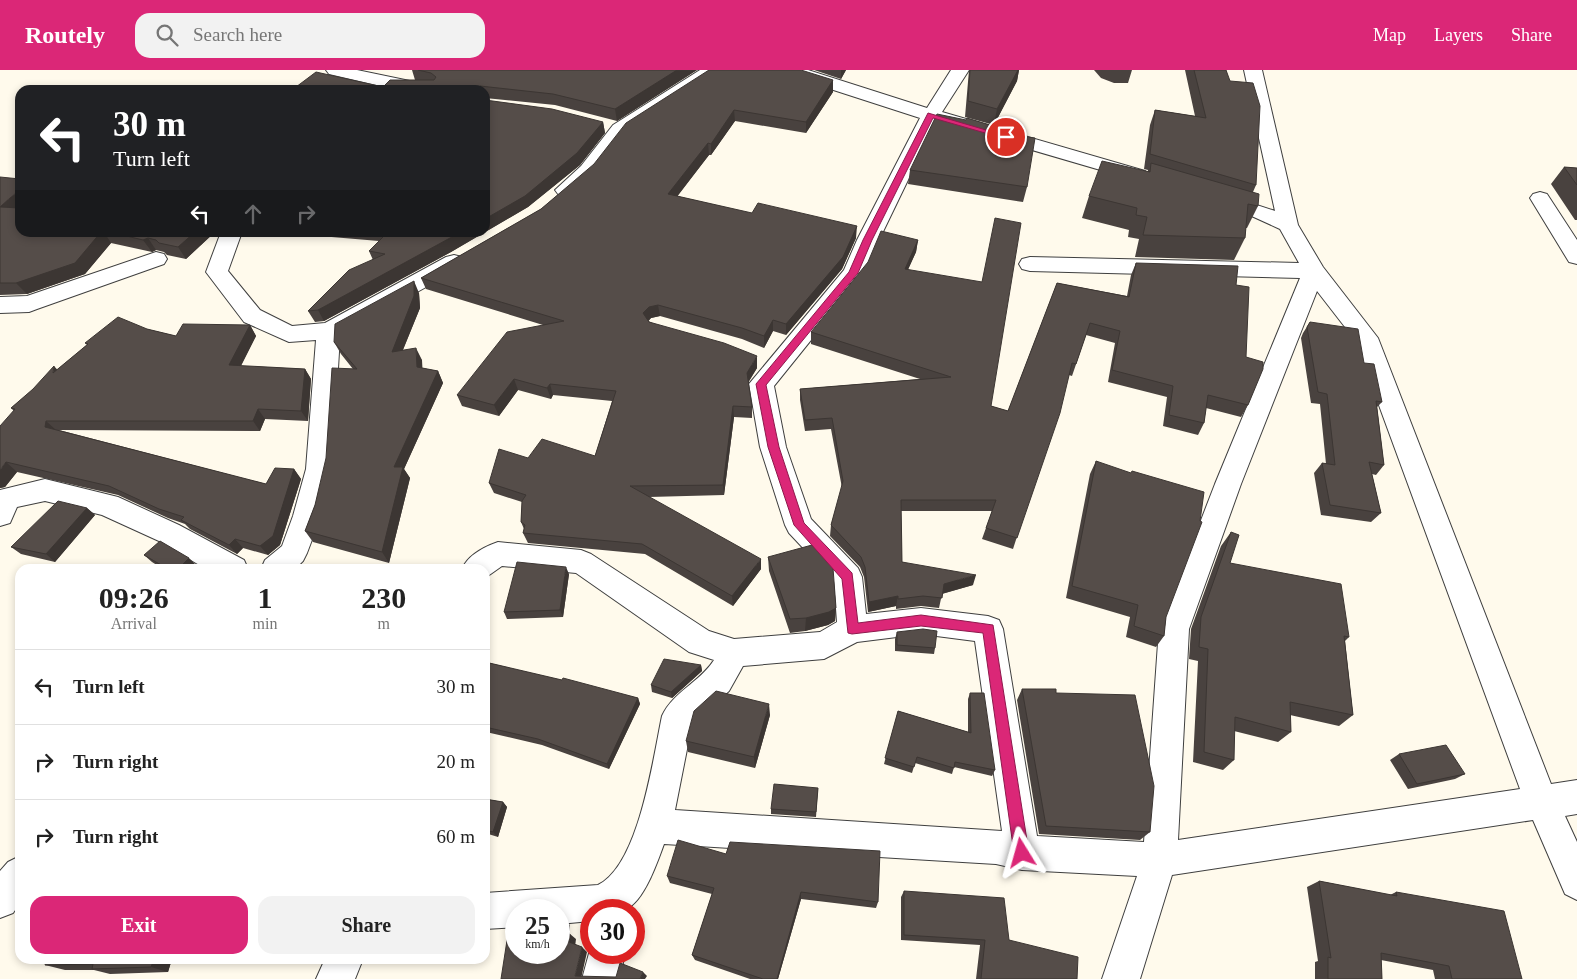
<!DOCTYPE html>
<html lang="en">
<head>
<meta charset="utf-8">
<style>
  body { margin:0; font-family:Georgia,serif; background:#f2f2f2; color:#222; height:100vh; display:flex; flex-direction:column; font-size:19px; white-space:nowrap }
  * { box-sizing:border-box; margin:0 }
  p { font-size:16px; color:#767676 }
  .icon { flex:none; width:28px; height:28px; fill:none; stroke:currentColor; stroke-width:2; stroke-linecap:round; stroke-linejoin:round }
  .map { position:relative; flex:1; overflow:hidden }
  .drawer { position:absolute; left:15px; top:494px; width:475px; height:400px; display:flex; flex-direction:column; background:#fff; border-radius:15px; box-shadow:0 2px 8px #0003 }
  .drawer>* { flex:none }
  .guide { position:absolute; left:15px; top:15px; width:475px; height:152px; border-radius:15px; box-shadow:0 2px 8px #0003; background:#202124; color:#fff; overflow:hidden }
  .speed { position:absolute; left:505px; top:829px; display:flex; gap:10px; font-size:25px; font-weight:700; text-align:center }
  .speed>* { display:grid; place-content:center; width:65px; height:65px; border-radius:50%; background:#fff; box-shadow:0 2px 8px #0003; line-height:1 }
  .speed small { font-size:12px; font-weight:400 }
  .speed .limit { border:8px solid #d22; background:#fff; color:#111 }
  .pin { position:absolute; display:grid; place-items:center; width:42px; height:42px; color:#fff; margin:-21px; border:2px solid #fff; border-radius:50%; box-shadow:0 1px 5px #0007 }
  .me { position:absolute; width:55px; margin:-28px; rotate:352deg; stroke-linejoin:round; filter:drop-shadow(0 0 4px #0008) }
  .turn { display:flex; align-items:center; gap:18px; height:105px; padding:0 15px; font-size:22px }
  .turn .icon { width:65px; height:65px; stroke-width:2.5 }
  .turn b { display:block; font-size:35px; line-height:42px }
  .lanes { display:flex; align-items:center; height:48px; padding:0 15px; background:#0003; justify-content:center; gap:25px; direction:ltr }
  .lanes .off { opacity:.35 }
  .eta { display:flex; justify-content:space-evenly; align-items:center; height:85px; text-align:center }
  .eta b { font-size:30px; font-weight:600; line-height:35px }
  .button { display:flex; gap:10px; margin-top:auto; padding:10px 15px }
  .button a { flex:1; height:58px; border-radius:15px; background:#db2777; color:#fff; font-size:20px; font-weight:600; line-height:58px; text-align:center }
  .button a+a { background:#f2f2f2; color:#222 }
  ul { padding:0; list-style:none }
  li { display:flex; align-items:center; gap:15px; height:75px; padding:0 15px; border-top:1px solid #e0e0e0 }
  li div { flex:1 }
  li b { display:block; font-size:19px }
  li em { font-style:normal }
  header { display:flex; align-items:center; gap:30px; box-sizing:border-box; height:70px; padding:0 25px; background:#db2777; color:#fff }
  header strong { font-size:24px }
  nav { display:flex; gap:28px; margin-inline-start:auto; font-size:18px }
  .search { width:350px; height:45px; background:#f2f2f2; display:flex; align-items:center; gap:12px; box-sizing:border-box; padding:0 18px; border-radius:15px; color:#767676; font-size:19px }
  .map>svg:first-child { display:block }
</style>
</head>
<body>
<header>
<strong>Routely</strong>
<div class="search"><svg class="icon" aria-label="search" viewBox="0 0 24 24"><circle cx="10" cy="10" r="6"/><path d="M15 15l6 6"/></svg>Search here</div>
<nav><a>Map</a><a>Layers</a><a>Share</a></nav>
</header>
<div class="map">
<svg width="1577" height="909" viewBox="0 0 1577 909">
  <rect width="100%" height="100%" fill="#fffaec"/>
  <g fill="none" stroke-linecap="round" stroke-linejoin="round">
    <g stroke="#3f3f3f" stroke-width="2">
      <path id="street" d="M326 0H357L429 15 435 16 438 20H398L329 4Z
        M700 0H721L718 4 627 63 595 104 572 124 565 126 558 124 555 120 581 96 613 55Z
        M781 0H808L927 38 951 0H969L942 42 1145 101 1148 105 1145 109 1138 111 936 52 879 170 865 203 774 316 786 377 811 449 858 498 862 507 866 544 921 538 988 546 999 550 1003 559 1037 766 1144 772 1159 559 1215 414 1300 208 1030 201 1022 199 1019 194 1022 189 1030 187 1299 193 1280 159 1245 143 1213 133 1210 129 1213 125 1220 123 1275 141 1244 0H1262L1298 155 1323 197 1378 268 1551 714 1577 710V744L1565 746 1577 772V830L1565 824 1533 750 1172 805 1140 909H1102L1137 806 1022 800 996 794 664 774C658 790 643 836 623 840 614 842 601 840 591 840V851L559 854V840H516V857L485 859V823L598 815C639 795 653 689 662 646 673 622 700 612 714 590L689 582 576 503 502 496 485 508V499H462C468 485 484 477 498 472L581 480 591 484 709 561 734 569 820 562 837 552 834 511 789 463 785 455 760 377 749 314 844 200 857 170 920 48 784 4ZM1317 221 1355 270 1520 719 1178 770 1189 559 1241 414ZM921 564 975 571 1002 761 675 740 692 654 729 621 743 596 824 589 857 572Z
        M1540 122 1547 124 1577 170V194L1569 192 1530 128 1533 124Z
        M221 162H242L228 201 260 240 292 256 325 253 446 187 454 185 462 187 465 192 462 197 340 265 332 399 321 446 307 483 303 491 295 499H261L265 490 282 476 293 446 306 399 316 270 289 272 244 252 206 202Z
        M156 182 164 184 167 189 164 194 37 239 29 242 0 243V227L27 226Z
        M45 409 118 427 179 455 244 490 248 499H206L159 471 102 445 45 431 17 437 10 453 0 456V420Z
        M20 786V833L13 843 0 848V801L8 792Z
        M591 876V882H625L620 909H582Z
        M325 889H363L355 909H316Z"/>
    </g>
    <use href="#street" fill="#fff" fill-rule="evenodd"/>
  </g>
  <path fill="#49423f" d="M412 0H697L617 51 555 35 485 28V20H292L383 17 415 10Z
    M709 0 833 10V22L806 63 735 51 711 85H709L677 126 856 168 842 199 786 265 773 261 764 278 742 269 660 246 651 248 648 251 757 298 748 313 752 337V348L734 347 724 425 649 427 761 499 733 536 645 484 528 473 523 463 524 459 521 452 522 432 494 423 489 413 528 388 595 386 612 331 553 325 551 329 518 320 499 346 462 336 457 325 543 255 426 219 421 208 541 139Z
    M814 0H846L841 9Z
    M969 0H1019L1017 11 994 55 965 47Z
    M1094 0H1132L1128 13H1114L1101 8Z
    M1185 0H1226L1256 115 1253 122 1258 136 1247 158H1246L1245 168 1234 190 1135 187 1139 169 1128 167 1129 160 1082 148 1089 126 1148 101V100L1144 99 1150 55 1155 40 1195 46Z
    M603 52 605 63 580 95 528 137 451 182 324 251 315 252 308 241 373 190 369 181 379 171 296 164 295 162H485Z
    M988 63 1027 117 1023 132 908 114 910 100Z
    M1564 97 1577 98V150H1575L1551 114Z
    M0 107 20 162H215L186 189 167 185 164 182 156 180 152 182 111 173 85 204 27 224 0 225Z
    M918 170 916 182 908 199 991 336 1008 341 1057 213 1127 226 1131 205 1136 193 1236 215 1246 287 1248 335 1241 347 1206 338 1204 353 1198 365 1163 356 1167 327 1108 312 1115 273 1086 265 1072 306 1069 305 1013 479 982 469 992 441H901L902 492 973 515 942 524 939 538 921 536 896 539V536L868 542 864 507 860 497 830 466 831 455 842 418 831 359 805 361 800 330V319L920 309 811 274V262Z
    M419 223 420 238 403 280 422 290V298L438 301 443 313 404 399 410 408 389 493 313 472 305 461 315 435 353 299 341 284 334 272Z
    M1310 252 1364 293 1382 332 1377 337 1384 395 1376 405 1372 404 1381 443 1371 452 1321 445 1314 403 1322 393 1326 394 1320 334 1311 333 1301 268 1303 263Z
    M250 255 256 266 241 296 305 299 311 309 308 351 265 349 260 361 59 360 266 414 294 399 301 409 280 475 268 485 243 478 237 484 190 459 185 454 168 448 118 425 17 402 5 417 0 418 14 341 11 338 87 275 85 273 147 259 176 266Z
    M1096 391 1166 547 1164 566 1156 577 1126 567 1130 547 1066 528 1090 404Z
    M87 438 95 445 55 492 21 484 11 477Z
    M1231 462 1230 493 1349 567 1345 571 1353 645 1339 656 1290 645 1291 662 1278 672 1234 661V690L1223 700 1193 692 1198 591 1189 589 1191 559 1221 476Z
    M144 485 197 496 193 499H163L152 492Z
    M768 487 836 538 835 551 828 555 805 561 790 563 769 501Z
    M569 504 563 547 507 549 504 542Z
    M897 562 935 578 934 584 895 581V569Z
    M485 592 638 628 640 634 609 699 542 675 486 662 485 661V649L487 646 485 645Z
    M701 595 702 601 672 628 652 622 651 615Z
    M1022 619 1056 623 1150 762 1140 770 1039 764 1017 630Z
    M970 623 995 700 992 706 954 697 952 704 915 693 912 703 884 694 898 641 968 662V629Z
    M770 645 755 698 688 682 686 671Z
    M1399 684 1465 704 1455 709 1408 719 1390 690Z
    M818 718 816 747 771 744V739Z
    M485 729 503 732 507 737 498 767 485 763Z
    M726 784 878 832 876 838 801 829 778 909H750L695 890 692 885 712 824 670 813 667 806Z
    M1319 811 1390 825 1396 822 1522 909H1435L1433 900 1381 890 1382 909H1315V892L1318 891 1307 817Z
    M904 821 1009 870 1077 909H976L980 875 901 870V827Z
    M172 889 168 902 110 904 94 900H65L45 895Z"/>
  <path fill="#3c3633" d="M677 0H697L617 51 615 39Z
    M841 0H846L841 9Z
    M1018 0H1019L1017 11 994 55 997 39Z
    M833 10V22L806 63V52Z
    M734 40 735 51 711 85V74Z
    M603 52 605 63 580 95 528 137 451 182 324 251 318 240 461 162H485V149Z
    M708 73 709 85 670 136 668 124Z
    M20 119V139L0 137Z
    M857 156 856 168 842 199 786 265V254Z
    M101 162H104L111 173 85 204 27 224 16 213Z
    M195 162H215L186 189 178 177Z
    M148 168 156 180 152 182 143 170Z
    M918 170 916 182 903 211 905 199Z
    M414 211 419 223 420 238 397 294 392 282Z
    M658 235 660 246 651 248 645 255 643 243 649 237Z
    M773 250V261L764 278V266Z
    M250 255 256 266 236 305 229 295Z
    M416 278 422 290 423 309 417 297Z
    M757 286V298L747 314V303Z
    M54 296 63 306 53 303Z
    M305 299 311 309 308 351 301 341Z
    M438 301 443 313 404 399 410 408 389 493 382 482 394 397Z
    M514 309 518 320 499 346 494 335Z
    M550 314 553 325 551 329 547 318Z
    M733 336 734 347 724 425 723 415Z
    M258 339 265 349 260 361 253 351Z
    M46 351 56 360 45 357Z
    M6 392 17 402 5 417 0 418V400Z
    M294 399 301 409 280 475 268 485 260 476Z
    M87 438 95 445 55 492 46 484Z
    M235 469 243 478 237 484 229 475Z
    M189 488 197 496 193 499H178Z
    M761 489V499L733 536 732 526Z
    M566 497 569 504 563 547 560 540Z
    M976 505 973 515 941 524 944 514Z
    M898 526 896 536 868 542 869 532Z
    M836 538 835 551 828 555 805 561 806 548Z
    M701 595 702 601 672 628 671 622Z
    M638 628 640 634 609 699 607 694Z
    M769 634 770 645 755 698 754 687Z
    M503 732 507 737 498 767 493 762Z
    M801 822V829L778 909H777Z
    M565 850 570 855 569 869 564 864Z
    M570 864 576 869 575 877 569 872Z
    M582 877 587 882 581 909 575 906Z
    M154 889H172L168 902 151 897Z
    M643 902 647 906 645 909H640Z"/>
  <path fill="#554d49" stroke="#3c3633" d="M418 0H677L615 39 553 24 480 16 481 20H292L316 2 383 17 390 10H434L436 7 431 3Z
    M709 0H801L833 10 806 52 734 40 711 74 708 73 668 124 752 143 758 133 857 156 843 187 786 254 773 250 764 266 742 258 658 235 649 237 643 243 649 252 724 273 757 286 747 303 752 337 733 336 723 415 630 416 761 489 732 526 642 474 523 463 525 455 521 452 522 431 526 425 489 413 499 379 528 388 542 369 595 386 616 321 550 314 547 318 514 309 494 335 457 325 507 262 564 251 421 208 541 139 594 94 626 53Z
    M970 0H1018L997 39 968 31Z
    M1194 0H1226L1230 11 1253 13 1260 36 1256 115 1150 84 1155 40 1206 48Z
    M485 30 552 39 603 52 577 83 525 126 485 149Z
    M937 44 966 50 967 48 990 55 986 62 1035 68 1027 117 910 100Z
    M1102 91 1150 102 1151 93 1259 124 1258 136 1248 134 1245 168 1143 165 1147 147 1136 145 1137 138 1089 126Z
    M1564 97 1577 98V115Z
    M0 107 20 109V119L0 137 20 138V162H101L75 193 16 213H0Z
    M995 148 1021 153 991 336 1008 341 1057 213 1129 227 1136 193 1238 196 1236 215 1249 217 1246 287 1263 292V299L1248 335 1208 325 1204 353 1169 345 1173 316 1112 300 1120 261 1090 253 1076 294 1072 293 1060 343 1017 468 986 458 996 430H901L902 492 976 505 944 514 942 528 923 526 898 529V526L869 532 865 497 861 487 831 455 843 411 832 348 805 350 800 319 951 307 811 262 868 192 881 161 918 170 905 199 982 212Z
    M110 162H195L178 177 159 173 156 170 148 168 143 170Z
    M388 162H461L318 240 308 241 349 200 385 184 369 181Z
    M414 211V226L392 282 416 278 417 297 438 301 394 397H403L382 482 305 461 315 435 326 388 332 298 357 299 334 272 335 254Z
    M118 247 147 259 176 266 183 254 250 255 229 295 305 299 301 341 258 339 253 351H46L45 357 266 414 275 398 294 399 273 466 260 476 235 469 229 475 181 450 184 447 159 439 109 416 6 392 0 400V356L15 339 11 338 33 319 54 296 53 303 88 274 85 273Z
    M1310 252 1358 259 1364 293 1374 294 1382 332 1376 331 1384 395 1369 392 1381 443 1330 435 1322 393 1335 395 1327 324 1318 322 1307 257Z
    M1096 391 1131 403 1132 401 1204 422 1200 451 1202 452 1166 547 1164 566 1134 556 1138 535 1072 516Z
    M58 431 87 438 46 484 11 477Z
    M1231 462 1239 465 1230 493 1341 514 1349 567 1344 566 1353 645 1290 632 1291 662 1235 647 1234 690 1204 682 1208 579 1199 577 1201 547Z
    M160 471 189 488 178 499H168L144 485Z
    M812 475 833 498 836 538 829 542 806 548 790 549 768 487Z
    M517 492 566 497 560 540 504 542Z
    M923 559 937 561 935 578 897 575V562Z
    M664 589 701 595 671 622 651 615Z
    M485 592 562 610 563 608 638 628 607 694 538 669 485 657V649L489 641 485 640Z
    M1022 619H1056V623L1135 625 1154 716 1150 762 1046 756Z
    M716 621 769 634 754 687 686 671 694 641Z
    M970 623H984L995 700 955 692 954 698 917 687 914 697 885 688 898 641 971 663Z
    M1446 675 1465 704 1417 714 1399 684Z
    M774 714 818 718 816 742 771 739Z
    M485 729 503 732 493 762 485 760Z
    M678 770 726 784 730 772 880 781 878 832 801 822 777 909H763L692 885 714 818 667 806Z
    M1319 811 1397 826 1396 822 1504 841 1522 909H1452L1449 896 1381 883 1382 909H1328V887L1331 888Z
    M904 821 1004 828 1009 870 1078 887 1077 909H981L985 870 904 865Z
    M529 836H552V840H528Z
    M559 850H565L564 864H570L569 872 582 877 575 906 616 907 620 893 643 902 640 909H501L508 864H516V882H559Z
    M47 889H154L151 897 92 899 93 894 45 895Z"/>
  <path fill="#db2777" stroke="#8e194d" d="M928 43 1010 67 1006 69 933 48 872 170 858 203 766 315 779 377 804 453 852 503 858 553 921 545 993 555 1029 783 1027 788 1022 790 1017 788 1014 783 983 563 921 556 852 564 848 563 842 509 794 455 768 377 756 314 849 202 863 170Z"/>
</svg>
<div class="speed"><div>25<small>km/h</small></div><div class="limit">30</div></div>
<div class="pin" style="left:1006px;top:67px;background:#d93025"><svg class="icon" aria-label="arrive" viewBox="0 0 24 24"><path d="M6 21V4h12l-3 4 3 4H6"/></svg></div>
<svg class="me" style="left:1022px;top:783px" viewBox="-20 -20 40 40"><path d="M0-17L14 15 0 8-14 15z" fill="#db2777" stroke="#fff" stroke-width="4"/></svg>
<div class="guide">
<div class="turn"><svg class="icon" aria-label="left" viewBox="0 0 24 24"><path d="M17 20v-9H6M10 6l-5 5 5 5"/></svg><div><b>30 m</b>Turn left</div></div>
<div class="lanes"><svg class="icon" aria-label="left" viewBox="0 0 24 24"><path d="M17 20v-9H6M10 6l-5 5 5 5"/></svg><svg class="icon off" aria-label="ahead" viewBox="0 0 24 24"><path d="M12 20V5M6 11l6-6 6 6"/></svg><svg class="icon off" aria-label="right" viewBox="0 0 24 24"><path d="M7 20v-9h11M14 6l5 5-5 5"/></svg></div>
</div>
<section class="drawer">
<div class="eta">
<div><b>09:26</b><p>Arrival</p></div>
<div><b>1</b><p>min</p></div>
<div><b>230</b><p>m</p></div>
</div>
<ul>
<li><svg class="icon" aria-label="left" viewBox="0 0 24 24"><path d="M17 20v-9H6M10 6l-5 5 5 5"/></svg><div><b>Turn left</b></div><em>30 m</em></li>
<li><svg class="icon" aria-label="right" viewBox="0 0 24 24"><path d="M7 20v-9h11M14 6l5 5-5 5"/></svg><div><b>Turn right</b></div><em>20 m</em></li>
<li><svg class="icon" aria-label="right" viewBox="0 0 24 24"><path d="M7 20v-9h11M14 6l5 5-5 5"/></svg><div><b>Turn right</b></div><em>60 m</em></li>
</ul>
<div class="button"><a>Exit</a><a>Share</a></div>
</section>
</div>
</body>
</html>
